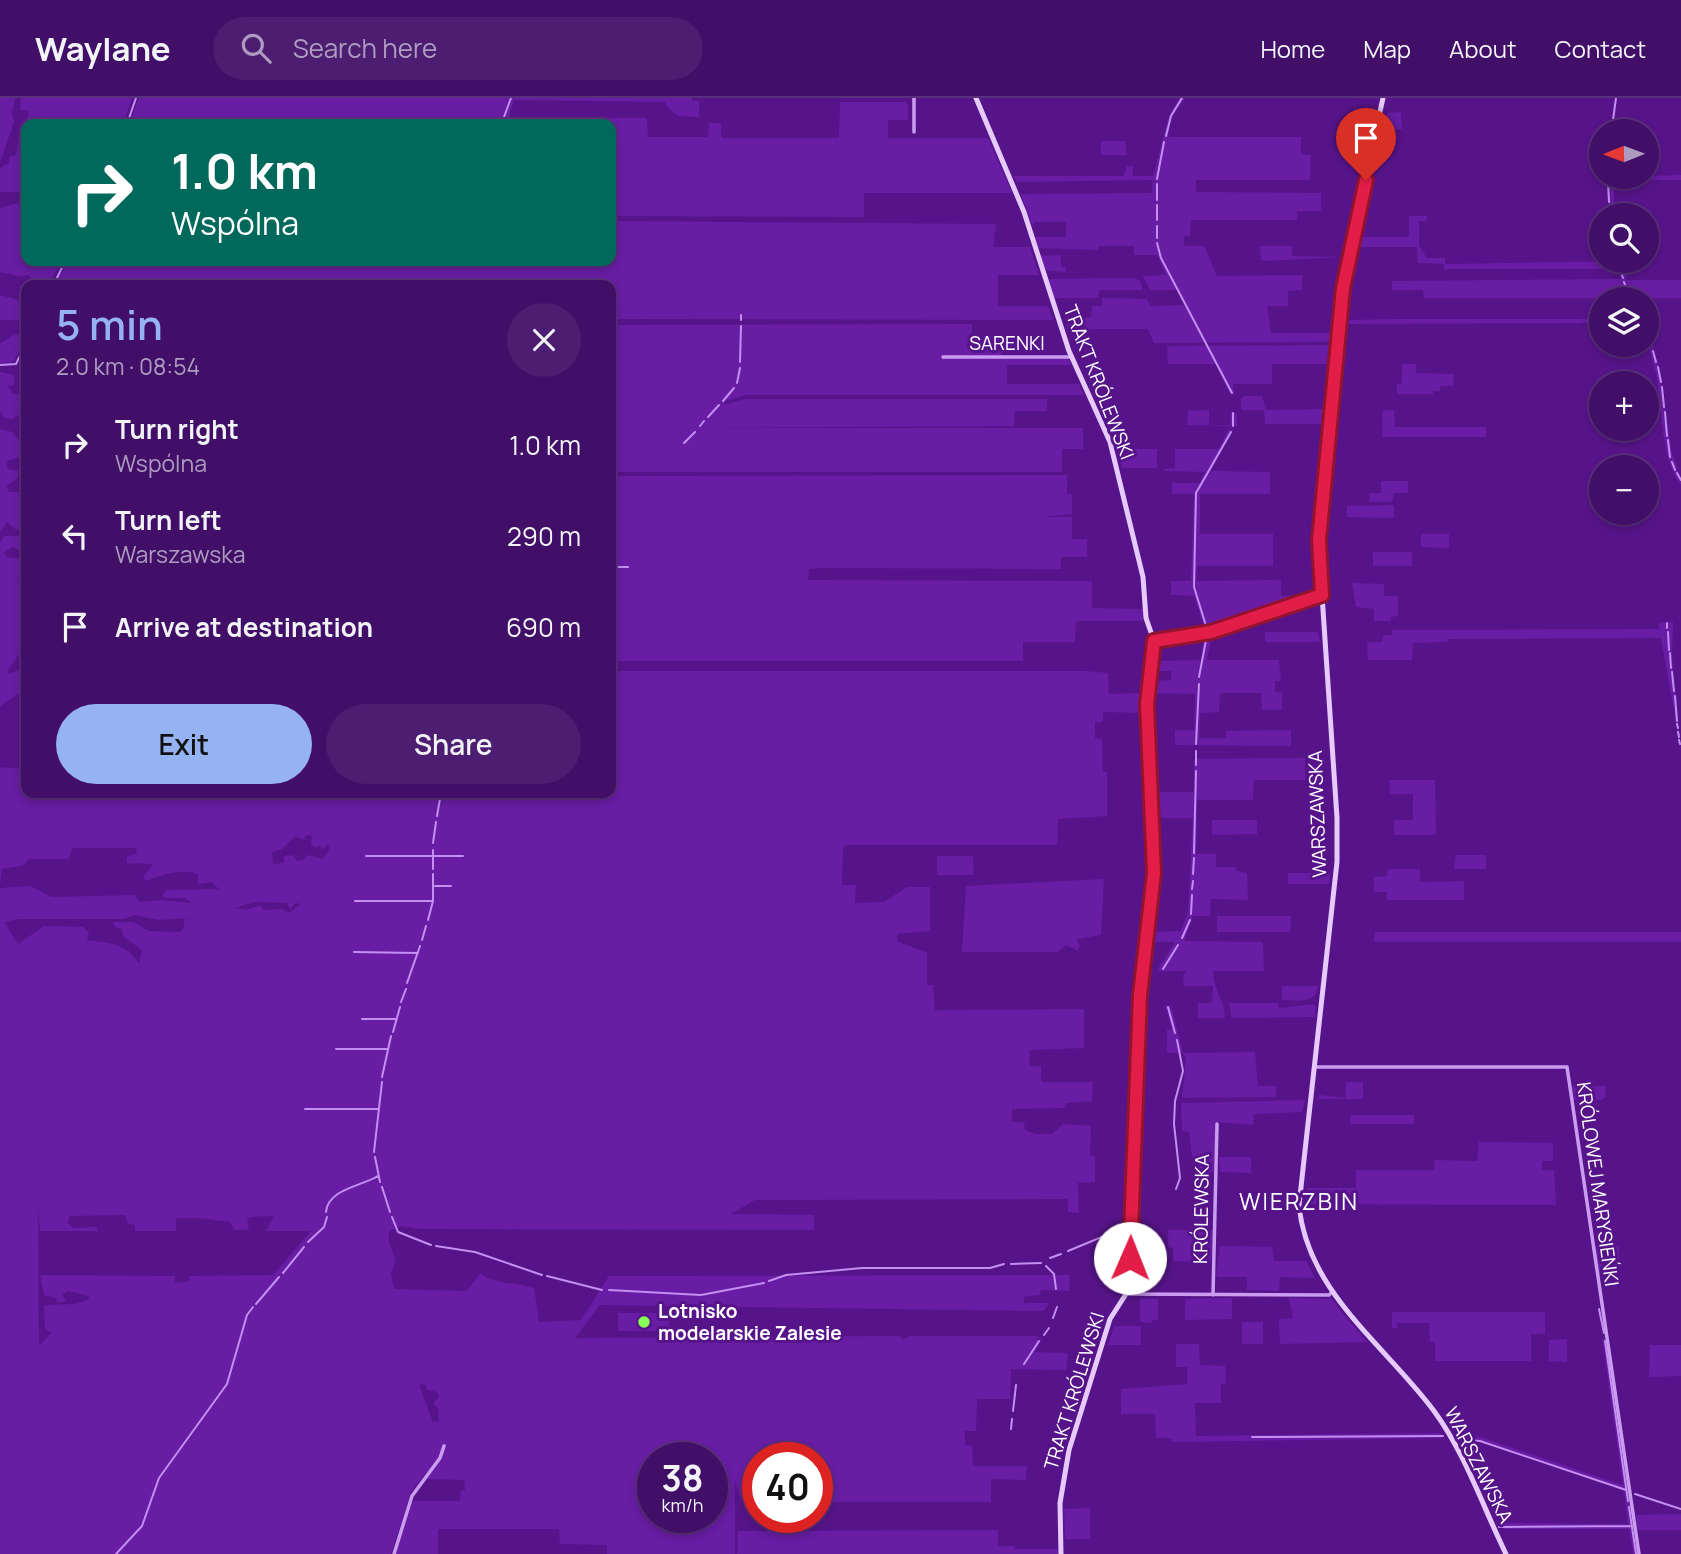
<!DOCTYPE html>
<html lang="en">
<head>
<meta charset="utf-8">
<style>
  body { margin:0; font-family:Manrope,sans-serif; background:#4c1d71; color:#f1f3f6; height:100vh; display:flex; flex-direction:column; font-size:26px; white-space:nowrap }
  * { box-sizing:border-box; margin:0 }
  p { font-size:23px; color:#ae9cc0 }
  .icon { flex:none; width:38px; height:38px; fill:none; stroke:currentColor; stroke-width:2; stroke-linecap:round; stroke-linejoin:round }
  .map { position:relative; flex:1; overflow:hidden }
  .side { position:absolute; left:21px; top:182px; width:595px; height:518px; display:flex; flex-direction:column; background:#410f68; border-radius:14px; box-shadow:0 4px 10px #0003,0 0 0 2px #5a2f7c }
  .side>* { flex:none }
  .hud { position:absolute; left:21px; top:21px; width:595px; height:147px; border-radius:14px; box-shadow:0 4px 10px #0003,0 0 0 2px #5a2f7c; background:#00695c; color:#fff; overflow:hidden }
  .needle { width:46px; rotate:269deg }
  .fabs { position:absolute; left:1589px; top:21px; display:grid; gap:14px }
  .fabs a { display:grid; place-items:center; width:70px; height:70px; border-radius:50%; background:#410f68; box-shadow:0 4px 10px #0003,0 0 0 2px #5a2f7c; font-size:35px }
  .speed { position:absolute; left:637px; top:1344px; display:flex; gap:14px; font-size:35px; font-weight:700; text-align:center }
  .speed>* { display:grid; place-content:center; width:91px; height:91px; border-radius:50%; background:#410f68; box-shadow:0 4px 10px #0003,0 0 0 2px #5a2f7c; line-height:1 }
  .speed small { font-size:18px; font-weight:400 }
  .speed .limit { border:10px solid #d22; background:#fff; color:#111 }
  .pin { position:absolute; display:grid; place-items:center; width:60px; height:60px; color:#fff; margin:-72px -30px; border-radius:50% 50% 50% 0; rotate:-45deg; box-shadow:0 0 7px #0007 }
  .pin .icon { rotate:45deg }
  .me { position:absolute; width:77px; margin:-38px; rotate:1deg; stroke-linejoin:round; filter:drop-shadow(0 0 5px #0008) }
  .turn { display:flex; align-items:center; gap:24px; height:147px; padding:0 35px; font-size:32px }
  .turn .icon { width:91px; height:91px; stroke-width:2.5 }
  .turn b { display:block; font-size:49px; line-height:60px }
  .round { display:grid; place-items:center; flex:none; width:74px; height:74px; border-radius:37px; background:#4c1d71 }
  .headline { display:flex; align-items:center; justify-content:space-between; height:119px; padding:0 35px }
  h1 { font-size:42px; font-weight:600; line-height:52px; color:#95b2f1 }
  .cta { display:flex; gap:14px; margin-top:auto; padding:14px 35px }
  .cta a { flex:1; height:80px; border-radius:42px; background:#95b2f1; color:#111; font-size:28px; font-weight:600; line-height:80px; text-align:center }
  .cta a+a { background:#4c1d71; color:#f1f3f6 }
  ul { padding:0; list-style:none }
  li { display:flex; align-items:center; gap:21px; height:91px; padding:0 35px }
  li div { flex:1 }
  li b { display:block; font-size:26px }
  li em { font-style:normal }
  header { display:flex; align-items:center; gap:42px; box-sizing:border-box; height:98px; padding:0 35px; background:#410f68; border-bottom:2px solid #5a2f7c }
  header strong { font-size:33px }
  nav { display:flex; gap:38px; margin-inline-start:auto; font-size:24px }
  .search { width:490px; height:63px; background:#4c1d71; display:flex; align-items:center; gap:18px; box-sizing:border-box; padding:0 24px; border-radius:38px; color:#ae9cc0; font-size:26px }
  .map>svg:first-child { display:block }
</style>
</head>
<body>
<header>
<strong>Waylane</strong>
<div class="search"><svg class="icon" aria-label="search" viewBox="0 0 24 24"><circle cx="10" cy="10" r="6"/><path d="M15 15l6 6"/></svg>Search here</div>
<nav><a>Home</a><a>Map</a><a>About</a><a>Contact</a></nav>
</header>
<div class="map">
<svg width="1681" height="1456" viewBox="0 0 1681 1456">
  <rect width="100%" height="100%" fill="#57148a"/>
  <path fill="#681da4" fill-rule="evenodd" d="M0 0H15L12 15 14 24 0 64Z
    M21 0H132L123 26H26V163H61L49 187H41L40 182 32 181 28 177 19 178 0 174V110L19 105V94H0V70L9 65V59L16 57 19 35 29 17 28 12H20Z
    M139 0H692V3H699V19L678 18 666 8V4L514 2 507 26H129Z
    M1180 0H1185L1171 20 1168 39H1301V56L1311 57 1310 82H1196V94L1321 95V113H1297V122H1191L1190 138H1184V148H1204L1217 178 1302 177V192L1288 193V208H1267L1271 235H1333L1332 244 1154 245 1148 231H1068L1066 224 1076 220 1091 219 1092 208H1102V200L1147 201 1150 208 1186 207 1178 192H1150L1143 178 1166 177 1157 157H1134V148H1099L1098 152 1039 150 1034 139H1066V124H1035L1032 127 1021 96 1152 95 1153 82 1016 84 1014 78H1124L1127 68H1133V78H1153L1169 18Z
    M840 4H905L908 8V22H888V40H988L1012 95H864V119L611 118V26H598V20H647L648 39H708L709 25H721V40H839Z
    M1401 14 1402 31 1383 34 1387 15Z
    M1101 43H1125L1127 57H1101Z
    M1681 77V82H1614V117H1608V79Z
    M1409 118H1427L1426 123H1419V148L1427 160H1445V166L1623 163 1627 182H1681V200H1424L1423 192H1392V183L1621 181 1618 171H1444V166L1418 165 1417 149H1357L1360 139H1409Z
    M611 123 996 126 993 149H1030L1039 177H998V208H1048L1053 222 611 221V187H67L60 179 67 163H611Z
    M1260 148H1292V158L1342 159 1267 163 1261 162Z
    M1061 157V169H1066V174L1044 172 1040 158Z
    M1134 180 1140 183 1143 192H1099L1098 200H1054L1048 183 1050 181Z
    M0 197 19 202 26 209V222H0Z
    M1396 221H1601V225L1347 226V222Z
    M972 226V245H1000L1001 257H1067L1071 267H1007V286H1079L1084 297H747L726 303 723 307 746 301H1047V313H1015L1014 328 696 330H1083V351H1062V374H611V227Z
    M1647 232C1664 275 1664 311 1672 355 1675 367 1681 374 1681 387 1660 357 1663 315 1657 280 1654 263 1647 249 1647 232Z
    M15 236 22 238V247L14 263 0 266V246Z
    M1332 247 1329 266H1272V286H1233L1234 296H1230L1216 266H1168L1167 248Z
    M1402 266H1416V275L1454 276 1453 288H1440V293H1433V296H1397V286L1402 285Z
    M0 274 14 277V287L8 288 13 296H26V312L13 321 4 320 0 313Z
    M1244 298H1262L1266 312 1325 311 1323 326H1265L1264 312H1241V300Z
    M1209 312V327H1230L1231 313 1237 316V328L1187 327 1188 313Z
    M1383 312H1394L1395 329H1486V339H1382Z
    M0 331 12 334 25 350 24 358 6 363 8 371 18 373V380L6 388 9 394H26V432H16L7 424 0 434Z
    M1228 332H1233L1211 373 1270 374V396H1200V436H1273V468H1197L1196 483 1281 482V498L1301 497 1225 527 1205 531 1194 498 1171 497V483H1191L1194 396H1172V385H1200L1205 374 1164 373V371L1175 370V351H1219Z
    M1118 351H1157V370H1122Z
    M1067 377V396H1072V416L1043 419H1072V441H1087V459H1061V471L820 470 809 471 808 482 1092 483V510L1143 511V523H1076L1075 544H1023V563H611V378Z
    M1381 383H1408V395H1394L1392 404H1369L1370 395H1381Z
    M1394 407V420L1347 419V408Z
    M1421 436H1449V450L1421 449Z
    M4 438H26V455L13 449 3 455 9 460H24L18 480H26V543L22 544V552L8 572 9 576 26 569V597H17L0 608V445Z
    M1373 454H1412V468H1373Z
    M1352 485 1384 486V498H1398V518L1391 519V523H1374V511L1356 509Z
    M1673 524 1672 558 1681 652 1661 540 1448 541 1447 544 1413 545 1412 562H1368L1367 544H1383V537H1392V532L1659 531V525Z
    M1265 534H1318L1320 544H1265Z
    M1212 537 1207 562H1279L1281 583H1275V594L1282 595V612H1262L1261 595H1220L1219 614 1200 615 1199 640H1226V633L1291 632V648L1175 647V632H1194L1195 596 1151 595 1153 583 1171 582V573H1156L1158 563 1201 562 1204 538Z
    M611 573H1087L1108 575 1109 596 1144 595V615L1103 614V624H1095V640L1102 641 1103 674H1107V718L1058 721 1057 747H845L843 751 842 787H856L855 805 884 804 907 789H930V833L897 836V843L927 855V887H933L935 912 1084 911V950L1030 952 1029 968H1041V984H1093L1092 1003 1066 1005 1064 1010 1012 1011V1024H1024L1025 1032 1036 1036H1052L1063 1026 1091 1028 1090 1057 1095 1058V1084L1078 1085 1079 1115 1068 1114V1101L755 1102 731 1116 814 1117V1132L421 1131 401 1128 389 1133V1145L396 1163 391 1175 394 1191 467 1193 480 1175C495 1187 516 1184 534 1190L539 1224 581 1222 609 1178 1070 1177 1069 1193 1041 1192 1040 1197 1024 1199V1205H1050L1043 1213 600 1207 575 1240 900 1238 902 1242 910 1238H1038L1037 1242H1042L1035 1254 1068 1255 1066 1272 1011 1271 1010 1301H977L976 1333H965V1347L972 1348 973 1368H1027L1026 1382 991 1381V1404H817V1360H758V1405L741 1403 735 1382V1456H564H607V1447L560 1446 559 1431H438V1456H395L413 1403H460L461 1393 465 1392 464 1382 425 1381 427 1373 411 1394 391 1456H0V790L30 788 51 799 134 797 140 804 162 802 192 805 185 800H165L163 796 167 792 219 791 211 784 198 786V776C180 770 162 777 145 783L143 779 153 766 127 765V759L137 755 136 750H73L68 761H29L24 767 2 771 0 787V669L22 671 26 666V695H611ZM306 737 312 738 311 746 315 750 320 747 323 751 328 746 330 751 323 761 307 757 303 762 297 763 293 757 284 758V765L273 766 272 754 282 751 295 738 304 742ZM254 804 287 805 290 811 295 805 301 806 289 815 282 811 264 812 260 807 246 812 235 810ZM134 817 159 822 191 820 184 821V829L180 834 149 833 133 824H113L115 829 122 831 123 838 142 852 139 866C127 845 109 845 87 842L89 835 83 829 44 828 18 846 4 824 18 821H124ZM38 1111 40 1133H98L97 1129 73 1130 67 1125 70 1118 125 1117 128 1126 135 1127V1133H176V1120H200L230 1124 234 1132H249L247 1122 250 1119 274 1118 266 1133H311L273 1177 189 1178 190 1183 175 1185V1178L40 1177 44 1197 56 1200 57 1204H66L62 1196 68 1193 89 1198 88 1202 75 1206 44 1207 45 1231 51 1235 39 1248ZM425 1286 427 1292 437 1294 439 1299 433 1305 438 1311 439 1323 433 1324 419 1287ZM653 1360H712V1419H653Z
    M1305 660V682H1254L1253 702H1197L1196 756H1216V769H1235L1237 773 1247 775 1248 802 1211 801 1210 818H1193L1184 843 1263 844 1264 873H1213C1213 891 1225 903 1225 920H1198V905H1212L1213 888H1184L1183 877 1187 873H1157L1175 844H1150L1151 834 1181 833 1188 814 1193 720H1155L1153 694H1194V661Z
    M1389 682H1435L1436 737H1394V722H1413V696H1390Z
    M1212 722H1257V736L1212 737Z
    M1456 757H1486V771H1454Z
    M937 758H973L974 777H937Z
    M1388 771H1420V784L1464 783V802H1387V794H1374V779L1387 778Z
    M1288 775H1330L1329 786H1288Z
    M1104 781 1101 837 1077 841 1080 848 1078 853 1066 847 1058 854H962L966 788Z
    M1217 818H1291L1290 834H1217Z
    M1375 834H1681V844H1374Z
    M1282 888H1318C1316 906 1300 902 1285 902L1282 901Z
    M1229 905H1278L1279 910 1313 906 1316 909 1315 919 1232 920Z
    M1165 908H1171L1183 955 1255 954 1258 988H1276V999L1182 1000 1186 961 1183 955H1167V932L1172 931Z
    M1346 984H1363V1001H1319V997L1345 1000Z
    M1571 988H1606L1605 999 1602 1002H1573Z
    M1305 1002 1302 1014 1254 1016 1253 1027 1216 1024 1214 1074 1194 1076 1189 1034 1182 1033 1181 1005Z
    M1351 1017H1414V1026H1350Z
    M1479 1044 1553 1045V1063H1542V1072H1554L1556 1107 1306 1106 1307 1090H1356V1072H1435L1434 1062 1477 1063Z
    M1219 1059H1251V1075L1220 1074Z
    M1168 1132H1214L1211 1164 1173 1163V1150L1168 1149Z
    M1220 1148 1272 1149 1274 1163H1306L1315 1180 1280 1179 1279 1193 1247 1192V1179H1216Z
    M1594 1148H1619V1176H1599Z
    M1232 1200V1221L1185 1222V1201Z
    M1289 1200 1331 1201 1367 1244 1280 1246 1279 1221 1293 1220Z
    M1140 1201H1158V1222H1153L1152 1225 1140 1224Z
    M1392 1214H1545V1236H1531V1263H1435V1244H1430L1429 1225H1397V1230H1392Z
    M618 1215H669V1233H618Z
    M1242 1224H1263V1246H1242Z
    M1114 1228H1141V1247H1108Z
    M1602 1240 1606 1242 1609 1257 1637 1456H1633L1629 1431H1504L1501 1425 1628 1426 1624 1392 1481 1344 1463 1343 1461 1338 1480 1339 1623 1387Z
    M1567 1241V1264L1549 1263V1242Z
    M1176 1246H1199L1200 1267 1225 1268 1226 1286H1221V1305H1195L1196 1338 1433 1335H1440L1442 1340 1172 1344 1171 1340H1156L1155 1316H1121V1291L1187 1286V1269H1176Z
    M1650 1247H1681V1278L1649 1279Z
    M1090 1410V1441H1065L1064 1411Z
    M1681 1416V1432H1638L1636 1417Z
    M998 1432V1448H1015V1451H1058V1456H737L738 1433Z"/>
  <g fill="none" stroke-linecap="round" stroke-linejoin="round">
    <path stroke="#c48ef3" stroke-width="2" d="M504 19 511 0
      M1613 22 1616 0
      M127 26 136 0
      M502 26V25
      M1612 33V28
      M1166 38 1171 18 1182 0
      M1157 81 1164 44
      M1609 81V79
      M1608 85 1609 104
      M1157 102V86
      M1157 107V122
      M1609 109 1610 117
      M1157 128V140
      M1157 145 1161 160 1232 295
      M1619 163 1621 173
      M1622 177 1623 180
      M57 180 65 163
      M1624 184 1626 190
      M54 187 55 185
      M1627 194 1630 201
      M741 222V217
      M1647 240 1649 245
      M1653 253 1656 264
      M740 264 741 228
      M0 267 16 266 26 245
      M1658 269 1661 284
      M737 285 740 270
      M1662 289 1664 309
      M723 303 734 290
      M1665 314 1667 338
      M708 319 719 307
      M700 328 704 323
      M1233 328V315
      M1668 342 1670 359
      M684 345 695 334
      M1672 364 1675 372
      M1677 375 1681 382
      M611 469H628
      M611 520H616
      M1667 525V530
      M1207 531 1194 489 1196 395 1231 334
      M1668 534 1669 552
      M1670 555 1671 570
      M1672 574 1674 593
      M1199 579 1207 537
      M1675 598 1677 623
      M1677 626 1678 630
      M1678 634 1679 639
      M1679 642 1680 646
      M1196 646 1199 586
      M1196 667V653
      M437 718 441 695
      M433 745 436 724
      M433 752V771
      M1194 755 1196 673
      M366 758H463
      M1193 776 1194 760
      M435 788H451
      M1192 791 1193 783
      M355 803H433
      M1191 816 1192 797
      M428 822 433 803V776
      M1182 840 1190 822
      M422 842 426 828
      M354 854 418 855
      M1163 871 1178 847
      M407 885 420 848
      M401 904 406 891
      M1168 909 1175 935
      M362 921H396
      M393 934 400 909
      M336 951H388
      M382 979 391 938
      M305 1011H378
      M374 1054 382 984
      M375 1059 380 1084
      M382 1089 390 1114
      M1176 1091 1180 1080 1174 1026 1175 1003 1183 973 1177 942
      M326 1114C328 1091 362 1088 378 1078
      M392 1119 398 1134 431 1147
      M308 1144 324 1129 327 1119
      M436 1148 475 1154 542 1177
      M1068 1153 1109 1136
      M1050 1160 1061 1156
      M1011 1166 1041 1165
      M1046 1168 1054 1176 1056 1191
      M283 1175 304 1149
      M547 1178 602 1192
      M769 1183 786 1177 862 1170H990L1004 1166
      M609 1192 701 1197 764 1185
      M256 1206 279 1179
      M1599 1211 1604 1235
      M1053 1220 1057 1209
      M1044 1237 1049 1230
      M1605 1243 1628 1403
      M1024 1266 1039 1243
      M1013 1313 1016 1287
      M1011 1331 1012 1321
      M1252 1339 1443 1338
      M1458 1341 1480 1343 1626 1392
      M1635 1396 1681 1411
      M1629 1409 1636 1456
      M1499 1429 1632 1428
      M116 1456 142 1428 159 1380 227 1286 247 1217 253 1209"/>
    <path stroke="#ca9cef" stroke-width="3.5" d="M914 34V0
      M943 259H1072
      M1316 969H1567L1639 1456
      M1126 1196 1329 1197 1332 1194
      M1213 1197 1217 1026
      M394 1456 412 1398 440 1360 444 1348"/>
    <path stroke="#e6cafb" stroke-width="5" d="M976 0 1024 114 1069 253 1110 344 1143 479 1146 520 1154 543 1147 606 1154 775 1140 897 1130 1180 1126 1196 1110 1221 1069 1352 1060 1405 1061 1456
      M1383 0 1349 154 1320 428 1319 452 1337 720V764L1299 1107C1307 1194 1385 1247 1434 1313 1465 1355 1483 1409 1506 1456
      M1154 543 1211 534 1322 497"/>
  </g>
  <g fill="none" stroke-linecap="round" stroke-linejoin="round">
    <g stroke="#92132f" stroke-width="18">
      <path id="route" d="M1130 1160 1140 897 1154 775 1147 606 1154 543 1211 534 1322 497 1319 442 1343 190 1366 82"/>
    </g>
    <use href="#route" stroke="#e11d48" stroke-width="12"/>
  </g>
  <circle fill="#89ff5b" stroke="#57148a" stroke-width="2.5" cx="644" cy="1224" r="7"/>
  <g text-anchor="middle" stroke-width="6" stroke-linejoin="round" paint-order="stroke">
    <g font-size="19" fill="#fff" stroke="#57148a">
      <text x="1007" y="252">SARENKI</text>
      <text transform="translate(1099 284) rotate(69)" y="7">TRAKT KRÓLEWSKI</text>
      <text transform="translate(1317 716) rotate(-92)" y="7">WARSZAWSKA</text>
      <text transform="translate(1598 1086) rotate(82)" y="7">KRÓLOWEJ MARYSIEŃKI</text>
      <text transform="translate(1201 1111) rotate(-89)" y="7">KRÓLEWSKA</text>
      <text transform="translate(1074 1293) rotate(-73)" y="7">TRAKT KRÓLEWSKI</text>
      <text transform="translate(1479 1367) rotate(63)" y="7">WARSZAWSKA</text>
    </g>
    <g font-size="19" font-weight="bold" fill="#fff" stroke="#57148a" text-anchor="start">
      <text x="658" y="1220">Lotnisko<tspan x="658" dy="22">modelarskie Zalesie</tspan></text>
    </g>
    <g font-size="23" letter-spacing="2" fill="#fff" stroke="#57148a">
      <text x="1299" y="1112">WIERZBIN</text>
    </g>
  </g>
</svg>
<div class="fabs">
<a><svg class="needle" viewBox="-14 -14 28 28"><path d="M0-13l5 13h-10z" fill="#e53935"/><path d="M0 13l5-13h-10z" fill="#ae9cc0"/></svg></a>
<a><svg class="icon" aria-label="search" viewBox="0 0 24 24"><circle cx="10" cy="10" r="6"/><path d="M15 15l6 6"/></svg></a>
<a><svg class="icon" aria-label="layers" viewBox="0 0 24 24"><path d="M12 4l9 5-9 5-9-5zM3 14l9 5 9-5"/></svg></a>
<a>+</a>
<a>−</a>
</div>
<div class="speed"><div>38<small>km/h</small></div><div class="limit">40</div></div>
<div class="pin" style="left:1366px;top:82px;background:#d93025"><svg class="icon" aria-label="arrive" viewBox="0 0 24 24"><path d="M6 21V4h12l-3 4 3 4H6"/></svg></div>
<svg class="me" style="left:1130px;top:1160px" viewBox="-20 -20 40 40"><circle r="19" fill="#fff"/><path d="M0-13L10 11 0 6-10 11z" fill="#e11d48"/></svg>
<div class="hud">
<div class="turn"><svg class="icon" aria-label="right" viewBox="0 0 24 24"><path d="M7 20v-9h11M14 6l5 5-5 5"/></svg><div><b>1.0 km</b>Wspólna</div></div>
</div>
<section class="side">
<div class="headline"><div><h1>5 min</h1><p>2.0 km · 08:54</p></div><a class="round"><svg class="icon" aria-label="close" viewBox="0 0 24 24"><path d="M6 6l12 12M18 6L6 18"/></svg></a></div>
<ul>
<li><svg class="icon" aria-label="right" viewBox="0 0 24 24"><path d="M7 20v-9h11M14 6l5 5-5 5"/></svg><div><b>Turn right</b><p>Wspólna</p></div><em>1.0 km</em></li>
<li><svg class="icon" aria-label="left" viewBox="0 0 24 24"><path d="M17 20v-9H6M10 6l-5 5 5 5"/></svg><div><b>Turn left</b><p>Warszawska</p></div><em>290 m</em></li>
<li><svg class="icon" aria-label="arrive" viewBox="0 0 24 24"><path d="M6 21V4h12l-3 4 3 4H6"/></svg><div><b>Arrive at destination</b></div><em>690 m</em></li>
</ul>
<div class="cta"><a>Exit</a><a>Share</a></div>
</section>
</div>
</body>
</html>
